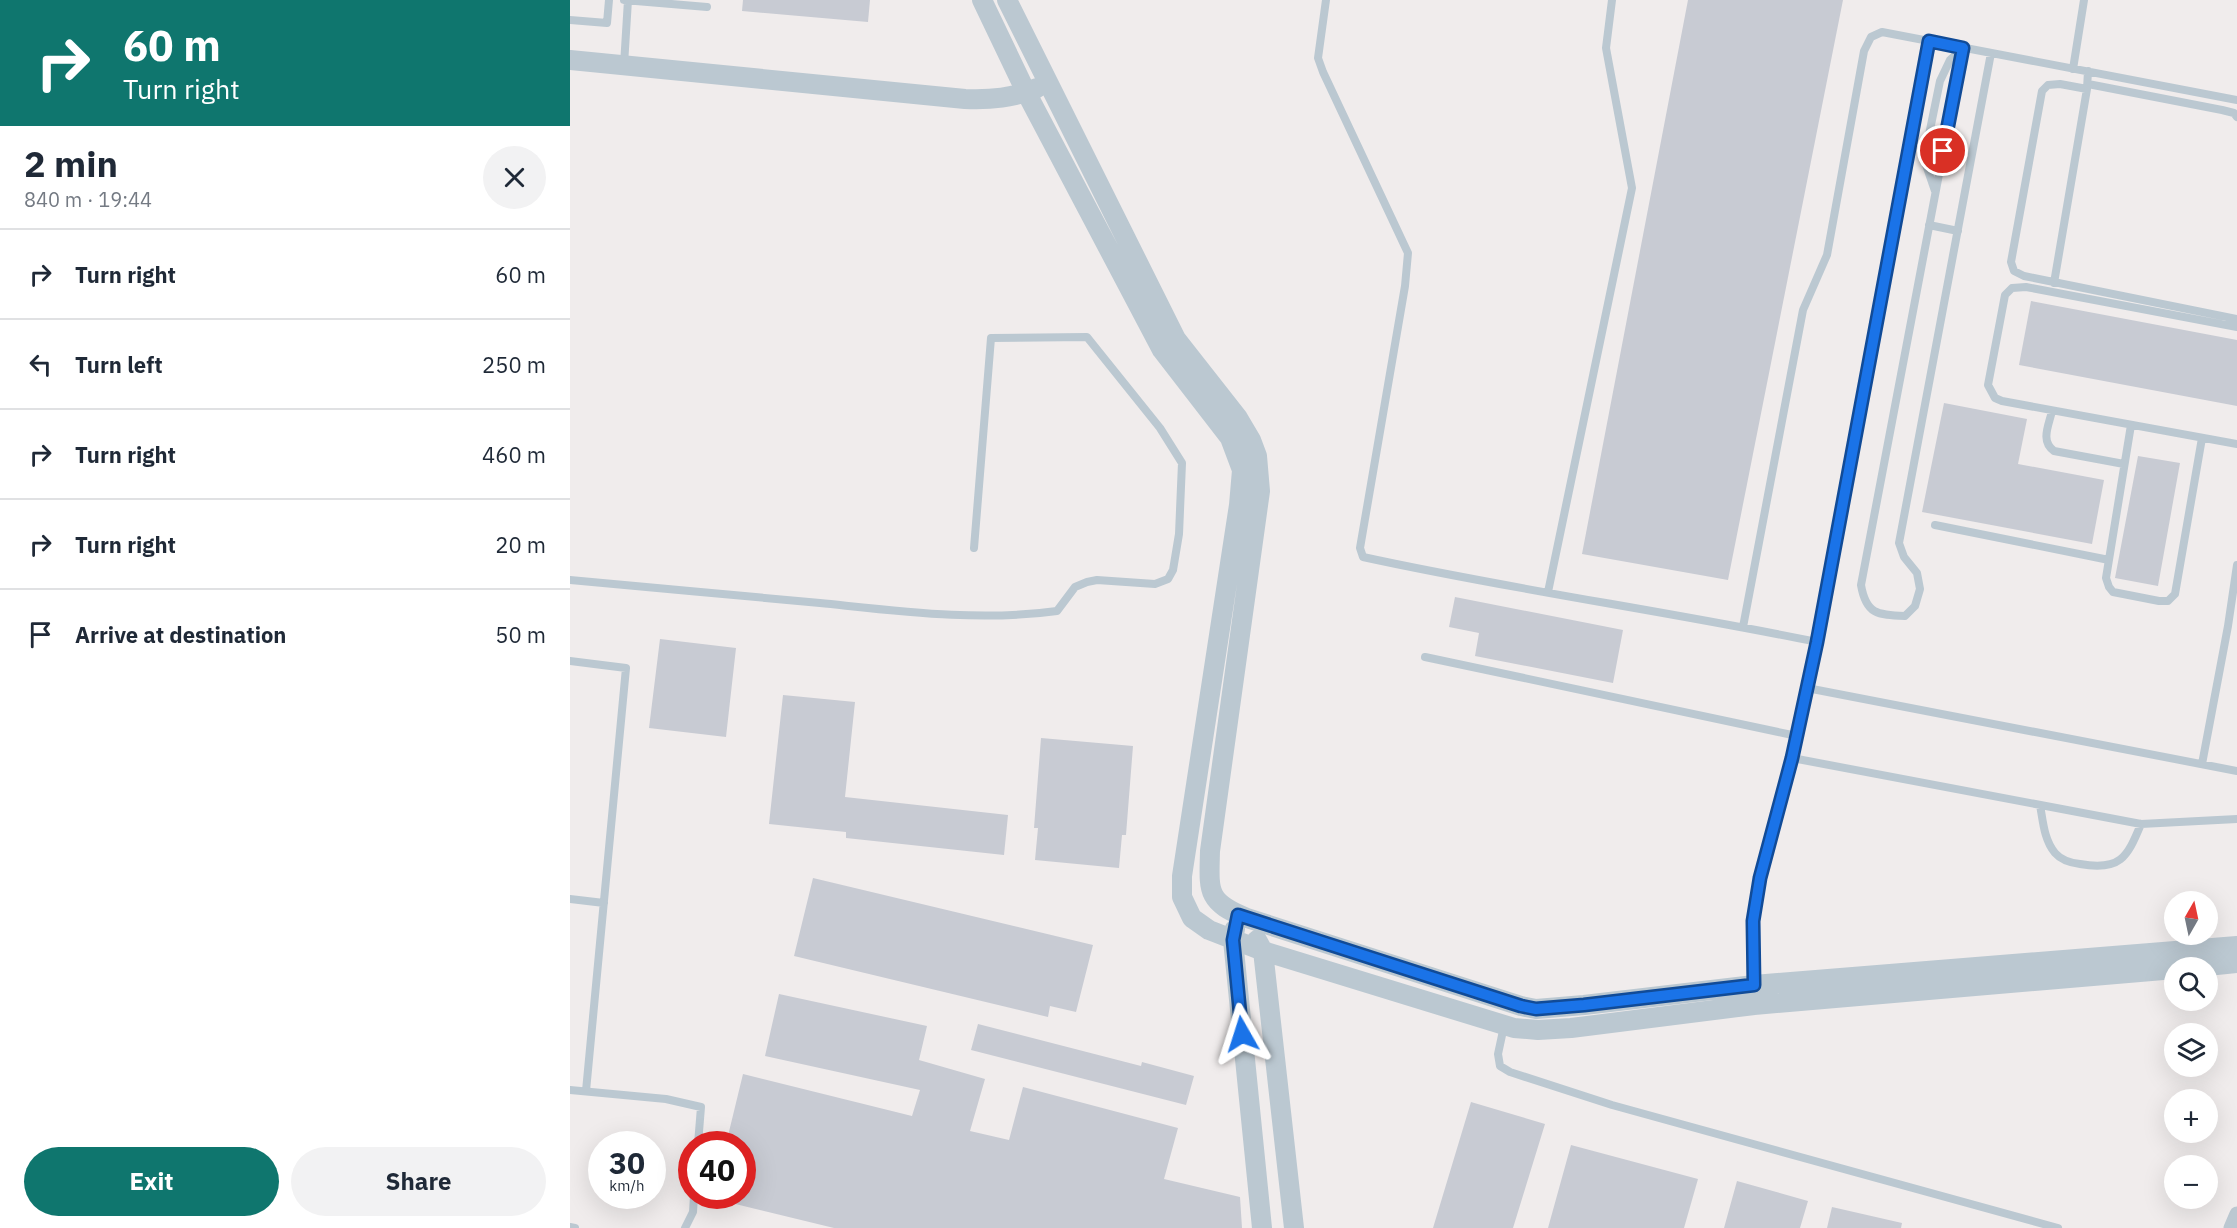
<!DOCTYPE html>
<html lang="en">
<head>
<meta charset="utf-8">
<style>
  body { margin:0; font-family:"IBM Plex Sans",sans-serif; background:#f2f2f3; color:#1f2937; height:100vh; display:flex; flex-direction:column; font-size:22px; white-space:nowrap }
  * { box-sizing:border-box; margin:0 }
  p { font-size:20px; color:#747a83 }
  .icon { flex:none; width:33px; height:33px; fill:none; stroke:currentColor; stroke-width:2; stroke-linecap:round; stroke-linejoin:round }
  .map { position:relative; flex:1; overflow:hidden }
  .details { display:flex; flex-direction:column; background:#fff; width:570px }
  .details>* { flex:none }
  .guide { background:#0f766e; color:#fff; overflow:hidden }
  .needle { width:39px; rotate:9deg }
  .controls { position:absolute; left:1594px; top:891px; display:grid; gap:12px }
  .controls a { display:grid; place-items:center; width:54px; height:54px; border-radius:50%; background:#fff; box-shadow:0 6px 24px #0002; font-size:30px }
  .speed { position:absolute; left:18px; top:1131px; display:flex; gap:12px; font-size:30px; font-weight:700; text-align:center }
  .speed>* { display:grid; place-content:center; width:78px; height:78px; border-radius:50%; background:#fff; box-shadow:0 6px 24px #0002; line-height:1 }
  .speed small { font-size:15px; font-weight:400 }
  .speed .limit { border:9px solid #d22; background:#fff; color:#111 }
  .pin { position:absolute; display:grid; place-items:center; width:51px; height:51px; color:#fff; margin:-26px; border:3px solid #fff; border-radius:50%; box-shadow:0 2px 6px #0007 }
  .me { position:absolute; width:66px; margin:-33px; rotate:354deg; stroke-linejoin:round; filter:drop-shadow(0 0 4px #0008) }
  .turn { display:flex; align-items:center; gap:21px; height:126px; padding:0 24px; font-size:27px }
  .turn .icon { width:78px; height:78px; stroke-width:2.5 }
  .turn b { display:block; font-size:42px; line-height:51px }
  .round { display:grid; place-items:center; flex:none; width:63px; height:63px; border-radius:32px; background:#f2f2f3 }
  .overview { display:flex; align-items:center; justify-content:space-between; height:102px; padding:0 24px }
  h1 { font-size:36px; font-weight:700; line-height:45px }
  .cta { display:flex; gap:12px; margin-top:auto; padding:12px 24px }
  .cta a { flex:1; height:69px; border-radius:36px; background:#0f766e; color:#fff; font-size:24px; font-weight:700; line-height:69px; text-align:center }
  .cta a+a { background:#f2f2f3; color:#1f2937 }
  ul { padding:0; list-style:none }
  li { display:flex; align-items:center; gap:18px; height:90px; padding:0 24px; border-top:2px solid #e0e1e3 }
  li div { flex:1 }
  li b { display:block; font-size:22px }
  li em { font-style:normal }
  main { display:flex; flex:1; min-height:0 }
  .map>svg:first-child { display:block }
</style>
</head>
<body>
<main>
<section class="details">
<div class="guide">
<div class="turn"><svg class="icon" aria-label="right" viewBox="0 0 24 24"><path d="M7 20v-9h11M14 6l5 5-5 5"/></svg><div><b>60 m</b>Turn right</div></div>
</div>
<div class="overview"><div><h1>2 min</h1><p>840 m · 19:44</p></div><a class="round"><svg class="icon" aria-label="close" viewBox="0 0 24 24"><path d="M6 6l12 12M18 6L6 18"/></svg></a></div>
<ul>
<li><svg class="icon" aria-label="right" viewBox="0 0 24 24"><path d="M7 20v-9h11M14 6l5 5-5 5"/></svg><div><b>Turn right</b></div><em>60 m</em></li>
<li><svg class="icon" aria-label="left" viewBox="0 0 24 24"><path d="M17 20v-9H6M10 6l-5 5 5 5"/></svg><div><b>Turn left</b></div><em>250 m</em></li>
<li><svg class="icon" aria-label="right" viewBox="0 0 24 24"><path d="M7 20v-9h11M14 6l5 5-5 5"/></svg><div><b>Turn right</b></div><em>460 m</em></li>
<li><svg class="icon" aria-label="right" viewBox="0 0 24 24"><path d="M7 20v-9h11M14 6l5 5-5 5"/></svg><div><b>Turn right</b></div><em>20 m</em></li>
<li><svg class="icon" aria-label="arrive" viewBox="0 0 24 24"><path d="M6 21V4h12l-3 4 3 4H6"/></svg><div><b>Arrive at destination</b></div><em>50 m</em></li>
</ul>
<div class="cta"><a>Exit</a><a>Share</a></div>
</section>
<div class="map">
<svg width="1667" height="1228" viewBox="0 0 1667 1228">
  <rect width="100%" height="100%" fill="#f0ecec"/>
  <path fill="#c8cbd3" d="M173 0H300L298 22 172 11Z
    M1118 0H1273L1158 580 1012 554Z
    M1461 301 1667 340V406L1449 365Z
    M1374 403 1457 419 1448 464 1534 480 1522 544 1352 512Z
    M1568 456 1610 463 1588 586 1545 578Z
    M885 597 1053 630 1043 683 905 656 909 633 879 627Z
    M90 639 166 648 156 737 79 728Z
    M213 695 285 702 275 797 438 815 434 855 276 838V832L199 824Z
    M471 738 563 746 556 835H552L549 868 465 860 468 828H464Z
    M243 878 523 945 506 1012 480 1006 478 1017 224 956Z
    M209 994 357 1026 349 1060 415 1079 400 1131 439 1140 453 1087 608 1128 594 1179 670 1197 672 1228H264L149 1200 150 1196H172V1144H156L173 1074 342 1116 350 1090 195 1056Z
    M408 1024 571 1066 572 1062 624 1076 616 1105 401 1050Z
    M901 1102 975 1124 943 1228H863Z
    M1001 1145 1128 1179 1114 1228H978Z
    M1167 1181 1238 1201 1230 1228H1154Z
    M1262 1207 1332 1223 1331 1228H1257Z"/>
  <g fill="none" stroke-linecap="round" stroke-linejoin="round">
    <path stroke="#bbc8d1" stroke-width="8" d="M54 0 137 7
      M756 0 748 58 753 72 838 253 835 286 790 548 793 557C944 590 1096 611 1247 642
      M0 20 37 23 39 0
      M1393 48 1291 585C1296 614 1307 615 1335 616L1345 606 1350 589 1347 573 1334 557 1329 543 1421 53
      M54 65 58 0
      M1503 69 1514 0
      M1518 84 1652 110 1664 113 1667 117
      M1517 89 1490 84 1478 85 1472 91 1441 262 1444 271 1454 276 1667 319
      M1365 191 1354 159 1370 81 1380 60 1393 48
      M1359 225 1388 231
      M1484 283 1517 89 1518 71
      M1667 327 1456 287 1442 288 1435 295 1418 385 1425 398 1432 401 1667 444
      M1482 411C1479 425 1470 441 1484 451L1554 464
      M1561 425 1536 578 1539 587 1543 592 1589 601H1598L1605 594 1632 438
      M1365 525 1539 560
      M0 580C83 588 167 595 250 603 328 611 409 622 487 611L505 587 517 582 527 580 585 584 598 579 603 570 609 534 612 463 590 428 517 337 421 338 404 548
      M978 592 1062 188 1036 48 1042 0
      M1173 627 1233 310 1257 255 1294 51 1301 37 1312 32 1667 100
      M855 657 1227 736
      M0 661 56 668 16 1091
      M1237 688 1667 771
      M1222 758 1571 824 1667 819
      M1632 764 1658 626 1667 565
      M1470 805C1473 821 1474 840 1485 853 1492 861 1501 863 1510 864 1550 871 1557 858 1571 824
      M0 899 34 903
      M1184 985 1183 921 1189 878 1222 758 1247 642 1359 41
      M934 1026 928 1054 930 1066 940 1072 1042 1105 1488 1228
      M0 1090 96 1099 131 1107 128 1144
      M0 1227 5 1228
      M115 1228 123 1212 124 1196"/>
    <path stroke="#bbc8d1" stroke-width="15" d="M1661 1228 1667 1214"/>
    <path stroke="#bbc8d1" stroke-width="20" d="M412 0 456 92 592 350 660 438 672 470 669 505 612 876V897L622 918 639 930 693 951 944 1028 968 1030 1001 1028 1184 1005 1605 969
      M437 0 606 339 668 418 681 440 687 456 690 491 640 851C639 891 636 902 677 918L951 1006 966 1009 1014 1005 1184 985 1667 946
      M0 60 395 99C421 100 443 98 467 88
      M665 929 663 940 692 1228
      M687 940 693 951 724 1228
      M1618 968 1667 963"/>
  </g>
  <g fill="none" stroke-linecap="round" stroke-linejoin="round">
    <g stroke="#114b97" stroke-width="15">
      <path id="route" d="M672 1034 663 940 668 915 951 1006 966 1009 1014 1005 1184 985 1183 921 1190 878 1222 758 1247 642 1359 41 1393 48 1373 151"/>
    </g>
    <use href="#route" stroke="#1a73e8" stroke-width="10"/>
  </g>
</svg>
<div class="controls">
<a><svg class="needle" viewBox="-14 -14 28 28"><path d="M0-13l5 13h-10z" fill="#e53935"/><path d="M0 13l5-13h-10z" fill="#747a83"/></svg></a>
<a><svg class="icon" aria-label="search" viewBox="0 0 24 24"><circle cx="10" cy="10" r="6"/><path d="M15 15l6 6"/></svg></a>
<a><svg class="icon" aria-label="layers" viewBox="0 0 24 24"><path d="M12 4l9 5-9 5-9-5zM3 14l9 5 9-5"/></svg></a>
<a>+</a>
<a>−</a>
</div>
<div class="speed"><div>30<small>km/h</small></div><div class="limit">40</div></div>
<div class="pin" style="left:1373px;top:151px;background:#d93025"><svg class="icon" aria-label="arrive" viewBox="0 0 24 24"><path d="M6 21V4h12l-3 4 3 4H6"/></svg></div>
<svg class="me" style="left:672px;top:1034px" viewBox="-20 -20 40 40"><path d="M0-17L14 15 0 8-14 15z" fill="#1a73e8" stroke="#fff" stroke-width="4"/></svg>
</div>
</main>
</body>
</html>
